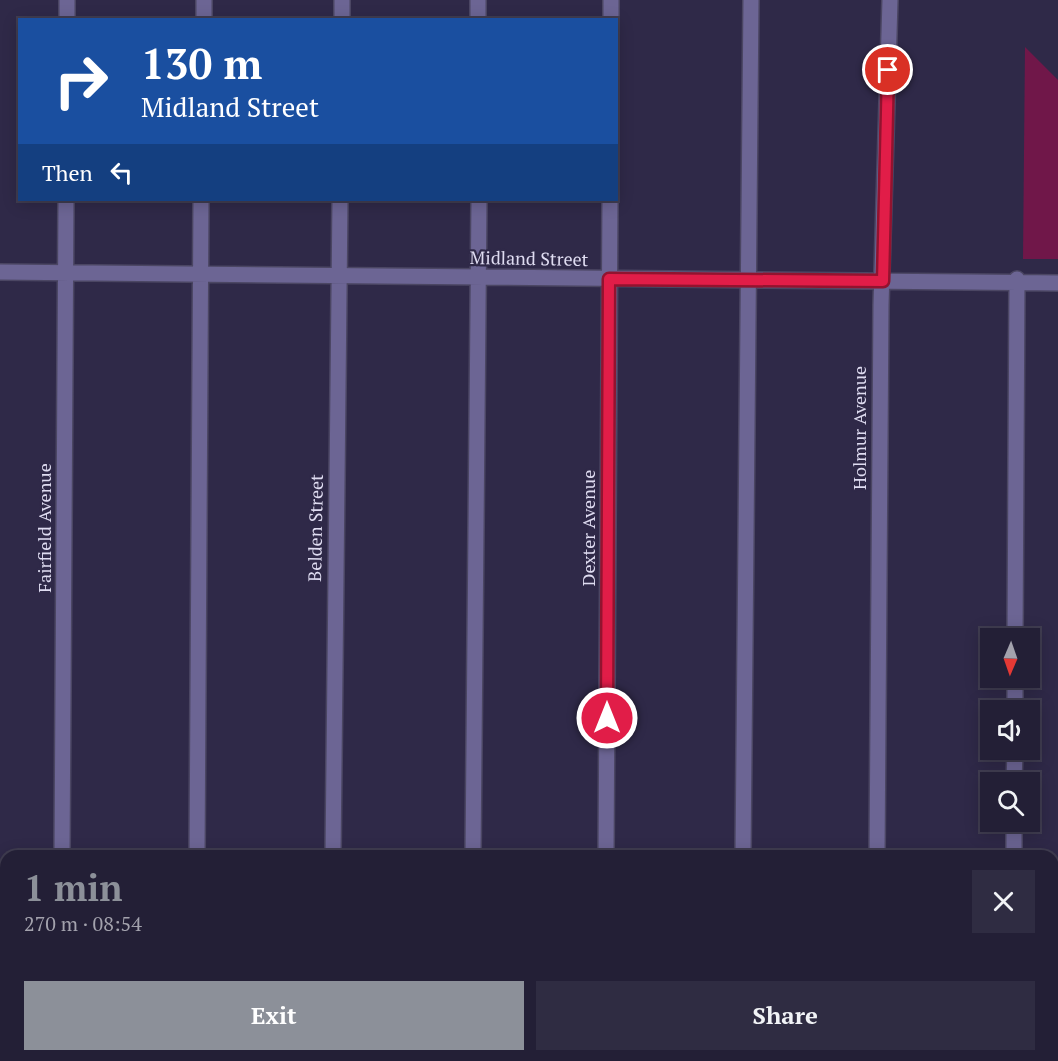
<!DOCTYPE html>
<html lang="en">
<head>
<meta charset="utf-8">
<style>
  body { margin:0; font-family:"PT Serif",serif; background:#2f2c42; color:#f1f3f6; height:100vh; display:flex; flex-direction:column; font-size:22px; white-space:nowrap }
  * { box-sizing:border-box; margin:0 }
  p { font-size:20px; color:#a3a2ad }
  .icon { flex:none; width:33px; height:33px; fill:none; stroke:currentColor; stroke-width:2; stroke-linecap:round; stroke-linejoin:round }
  .map { position:relative; flex:1; overflow:hidden }
  .sheet { position:absolute; left:0px; top:850px; width:1059px; height:212px; display:flex; flex-direction:column; background:#231f36; border-radius:18px 18px 0 0; box-shadow:0 3px 15px #0003,0 0 0 2px #403d51 }
  .sheet>* { flex:none }
  .top-card { position:absolute; left:18px; top:18px; width:600px; height:183px; border-radius:0px; box-shadow:0 3px 15px #0003,0 0 0 2px #403d51; background:#1a4fa0; color:#fff; overflow:hidden }
  .needle { width:39px; rotate:182deg }
  .buttons { position:absolute; left:980px; top:628px; display:grid; gap:12px }
  .buttons a { display:grid; place-items:center; width:60px; height:60px; border-radius:0px; background:#231f36; box-shadow:0 3px 15px #0003,0 0 0 2px #403d51; font-size:30px }
  .pin { position:absolute; display:grid; place-items:center; width:51px; height:51px; color:#fff; margin:-26px; border:3px solid #fff; border-radius:50%; box-shadow:0 2px 6px #0007 }
  .me { position:absolute; width:66px; margin:-33px; rotate:0deg; stroke-linejoin:round; filter:drop-shadow(0 0 4px #0008) }
  .turn { display:flex; align-items:center; gap:21px; height:126px; padding:0 24px; font-size:27px }
  .turn .icon { width:78px; height:78px; stroke-width:2.5 }
  .turn b { display:block; font-size:42px; line-height:51px }
  .then { display:flex; align-items:center; height:57px; padding:0 24px; background:#0003; gap:12px; font-size:22px }
  .round { display:grid; place-items:center; flex:none; width:63px; height:63px; border-radius:0px; background:#2f2c42 }
  .overview { display:flex; align-items:center; justify-content:space-between; height:102px; padding:0 24px }
  h1 { font-size:36px; font-weight:700; line-height:45px; color:#8c9099 }
  .primary-button { display:flex; gap:12px; margin-top:auto; padding:12px 24px }
  .primary-button a { flex:1; height:69px; border-radius:0px; background:#8c9099; color:#fff; font-size:24px; font-weight:700; line-height:69px; text-align:center }
  .primary-button a+a { background:#2f2c42; color:#f1f3f6 }
  .map>svg:first-child { display:block }
</style>
</head>
<body>
<div class="map">
<svg width="1058" height="1061" viewBox="0 0 1058 1061">
  <rect width="100%" height="100%" fill="#2f2948"/>
  <path fill="#701749" d="M1025 47 1058 80V259H1023Z"/>
  <g fill="none" stroke-linecap="round" stroke-linejoin="round">
    <g stroke="#4b4663" stroke-width="18">
      <path id="minor" d="M478 0V20
        M67 20V0
        M204 20V0
        M342 20V0
        M611 20V0
        M0 272 1058 283
        M1015 639 1017 279
        M1015 711V678
        M1014 783 1015 750
        M62 856 66 200
        M197 856 201 200
        M333 856 340 200
        M473 856 479 200
        M606 856 610 200
        M743 856 751 0
        M877 856 881 305 890 0
        M1014 856V822
        M61 1061V1056
        M196 1061V1056
        M332 1061V1056
        M470 1061 471 1056
        M605 1061V1056
        M741 1061V1056
        M876 1061V1056
        M1013 1061V1056"/>
    </g>
    <use href="#minor" stroke="#6c6594" stroke-width="15"/>
  </g>
  <g fill="none" stroke-linecap="round" stroke-linejoin="round">
    <g stroke="#92132f" stroke-width="15">
      <path id="route" d="M607 718 609 279 883 281 888 70"/>
    </g>
    <use href="#route" stroke="#e11d48" stroke-width="10"/>
  </g>
  <g text-anchor="middle" stroke-width="4.5" stroke-linejoin="round" paint-order="stroke">
    <g font-size="18" fill="#dfdcf1" stroke="#2f2948">
      <text transform="translate(529 259) rotate(1)" y="6">Midland Street</text>
      <text transform="translate(860 428) rotate(-90)" y="6">Holmur Avenue</text>
      <text transform="translate(45 528) rotate(-90)" y="6">Fairfield Avenue</text>
      <text transform="translate(316 528) rotate(-89)" y="6">Belden Street</text>
      <text transform="translate(589 528) rotate(-90)" y="6">Dexter Avenue</text>
    </g>
  </g>
</svg>
<div class="buttons">
<a><svg class="needle" viewBox="-14 -14 28 28"><path d="M0-13l5 13h-10z" fill="#e53935"/><path d="M0 13l5-13h-10z" fill="#a3a2ad"/></svg></a>
<a><svg class="icon" aria-label="sound" viewBox="0 0 24 24"><path d="M4 9h4l5-4v14l-5-4H4zM17 9q2 3 0 6"/></svg></a>
<a><svg class="icon" aria-label="search" viewBox="0 0 24 24"><circle cx="10" cy="10" r="6"/><path d="M15 15l6 6"/></svg></a>
</div>
<div class="pin" style="left:888px;top:70px;background:#d93025"><svg class="icon" aria-label="arrive" viewBox="0 0 24 24"><path d="M6 21V4h12l-3 4 3 4H6"/></svg></div>
<svg class="me" style="left:607px;top:718px" viewBox="-20 -20 40 40"><circle r="17" fill="#e11d48" stroke="#fff" stroke-width="3"/><path d="M0-11L8 9 0 5-8 9z" fill="#fff"/></svg>
<div class="top-card">
<div class="turn"><svg class="icon" aria-label="right" viewBox="0 0 24 24"><path d="M7 20v-9h11M14 6l5 5-5 5"/></svg><div><b>130 m</b>Midland Street</div></div>
<div class="then">Then<svg class="icon" aria-label="left" viewBox="0 0 24 24"><path d="M17 20v-9H6M10 6l-5 5 5 5"/></svg></div>
</div>
<section class="sheet">
<div class="overview"><div><h1>1 min</h1><p>270 m · 08:54</p></div><a class="round"><svg class="icon" aria-label="close" viewBox="0 0 24 24"><path d="M6 6l12 12M18 6L6 18"/></svg></a></div>
<div class="primary-button"><a>Exit</a><a>Share</a></div>
</section>
</div>
</body>
</html>
